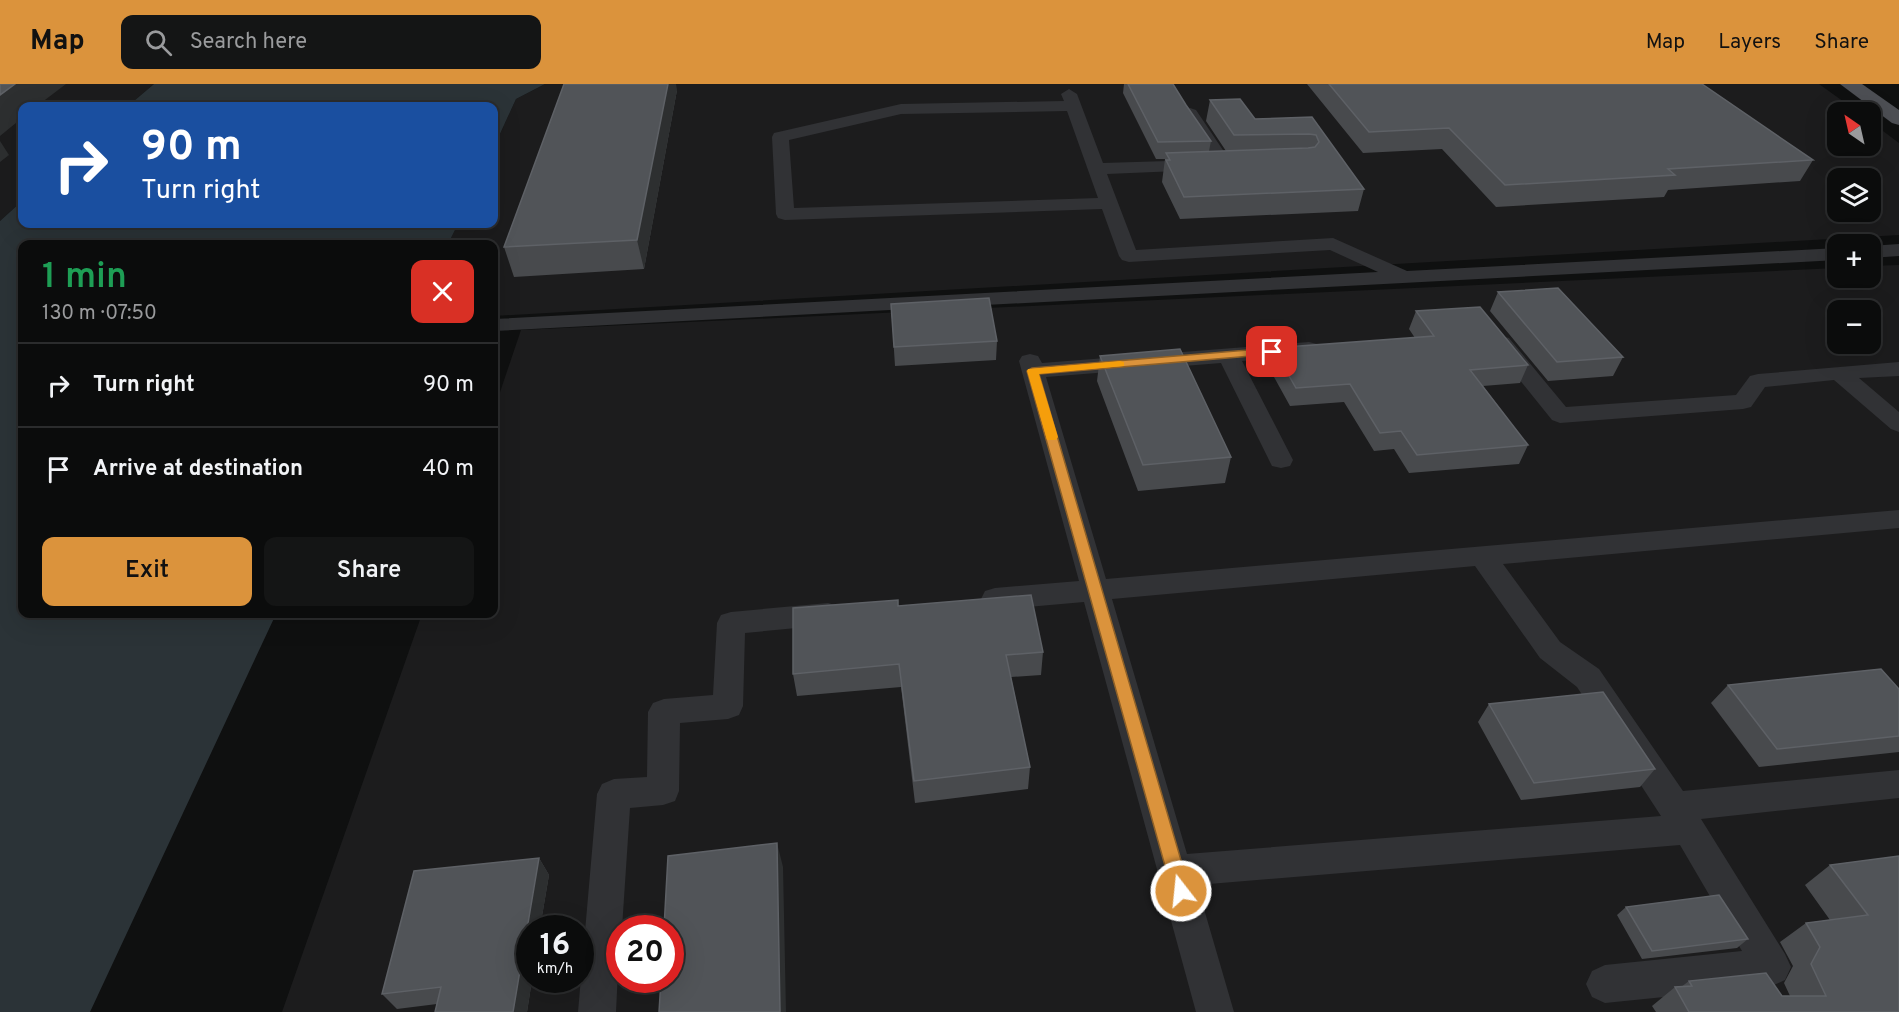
<!DOCTYPE html>
<html lang="en">
<head>
<meta charset="utf-8">
<style>
  body { margin:0; font-family:Overpass,sans-serif; background:#141515; color:#f1f3f6; height:100vh; display:flex; flex-direction:column; font-size:22px; white-space:nowrap }
  * { box-sizing:border-box; margin:0 }
  p { font-size:20px; color:#9a9b9d }
  .icon { flex:none; width:33px; height:33px; fill:none; stroke:currentColor; stroke-width:2; stroke-linecap:round; stroke-linejoin:round }
  .map { position:relative; flex:1; overflow:hidden }
  .details { position:absolute; left:18px; top:156px; width:480px; height:378px; display:flex; flex-direction:column; background:#0b0c0c; border-radius:12px; box-shadow:0 6px 24px #0002,0 0 0 2px #2b2c2d }
  .details>* { flex:none }
  .hud { position:absolute; left:18px; top:18px; width:480px; height:126px; border-radius:12px; box-shadow:0 6px 24px #0002,0 0 0 2px #2b2c2d; background:#1a4fa0; color:#fff; overflow:hidden }
  .needle { width:39px; rotate:326deg }
  .fabs { position:absolute; left:1827px; top:18px; display:grid; gap:12px }
  .fabs a { display:grid; place-items:center; width:54px; height:54px; border-radius:12px; background:#0b0c0c; box-shadow:0 6px 24px #0002,0 0 0 2px #2b2c2d; font-size:30px }
  .speed { position:absolute; left:516px; top:831px; display:flex; gap:12px; font-size:30px; font-weight:700; text-align:center }
  .speed>* { display:grid; place-content:center; width:78px; height:78px; border-radius:50%; background:#0b0c0c; box-shadow:0 6px 24px #0002,0 0 0 2px #2b2c2d; line-height:1 }
  .speed small { font-size:15px; font-weight:400 }
  .speed .limit { border:9px solid #d22; background:#fff; color:#111 }
  .pin { position:absolute; display:grid; place-items:center; width:51px; height:51px; color:#fff; margin:-26px; border-radius:12px; box-shadow:0 3px 9px #0006 }
  .me { position:absolute; width:66px; margin:-33px; rotate:344deg; stroke-linejoin:round; filter:drop-shadow(0 0 4px #0008) }
  .turn { display:flex; align-items:center; gap:21px; height:126px; padding:0 24px; font-size:27px }
  .turn .icon { width:78px; height:78px; stroke-width:2.5 }
  .turn b { display:block; font-size:42px; line-height:51px }
  .round { display:grid; place-items:center; flex:none; width:63px; height:63px; border-radius:12px; background:#141515 }
  .headline { display:flex; align-items:center; justify-content:space-between; height:102px; padding:0 24px }
  h1 { font-size:36px; font-weight:600; line-height:45px; color:#1e9e55 }
  .action { display:flex; gap:12px; margin-top:auto; padding:12px 24px }
  .action a { flex:1; height:69px; border-radius:12px; background:#db933c; color:#111; font-size:24px; font-weight:600; line-height:69px; text-align:center }
  .action a+a { background:#141515; color:#f1f3f6 }
  ul { padding:0; list-style:none }
  li { display:flex; align-items:center; gap:18px; height:84px; padding:0 24px; border-top:2px solid #2b2c2d }
  li div { flex:1 }
  li b { display:block; font-size:22px }
  li em { font-style:normal }
  header { display:flex; align-items:center; gap:36px; box-sizing:border-box; height:84px; padding:0 30px; background:#db933c; color:#111 }
  header strong { font-size:28px }
  nav { display:flex; gap:33px; margin-inline-start:auto; font-size:21px }
  .search { width:420px; height:54px; background:#141515; display:flex; align-items:center; gap:15px; box-sizing:border-box; padding:0 21px; border-radius:12px; color:#9a9b9d; font-size:22px }
  .map>svg:first-child { display:block }
</style>
</head>
<body>
<header>
<strong>Map</strong>
<div class="search"><svg class="icon" aria-label="search" viewBox="0 0 24 24"><circle cx="10" cy="10" r="6"/><path d="M15 15l6 6"/></svg>Search here</div>
<nav><a>Map</a><a>Layers</a><a>Share</a></nav>
</header>
<div class="map">
<svg width="1899" height="928" viewBox="0 0 1899 928">
  <rect width="100%" height="100%" fill="#0f1010"/>
  <path fill="#1c1c1d" fill-rule="evenodd" d="M0 0H154L128 22H22V117L0 137Z
    M545 0H1819L1858 28H1838V62H1870L1871 38 1899 59V151L494 232V160H448L458 140H494V63L516 15ZM1838 94H1870V128H1838Z
    M1899 181V928H282L422 530H494V326L521 246 1837 184 1838 194H1870L1871 182ZM1838 226H1870V260H1838ZM530 844H580V896H530ZM620 844H670V896H620Z"/>
  <path fill="#2b3337" d="M154 0H545L516 15 494 63V22H128Z
    M22 117V140H458L448 160H22V530H276L90 928H0V137Z"/>
  <g fill="none" stroke-linecap="round" stroke-linejoin="round">
    <path fill="#313235" fill-rule="evenodd" d="M1069 5 1077 10 1103 79 1201 76 1207 77 1210 81 1207 85 1201 86 1107 90 1136 166 1333 154 1407 187 1838 164V176L494 247V235L1378 188 1330 166 1129 178 1122 176 1119 172 1102 125 785 136 778 134 776 130 772 53 774 49 901 20 1064 17 1061 10ZM1067 27 1098 114 794 124 789 56 901 30Z
      M1190 24 1196 26 1233 81 1230 85H1218L1215 81 1182 29Z
      M1899 160V172L1870 174V162Z
      M1501 252 1509 254 1566 323 1736 311 1750 292 1758 290 1899 278V292L1859 294 1899 328V348L1891 345 1834 296 1765 303 1751 323 1743 325 1560 339 1552 336 1490 259 1493 254Z
      M1309 258 1317 260 1320 265 1317 270 1242 277 1293 376 1290 382 1281 384 1272 382 1269 376 1221 279 1046 293 1106 495 1899 426V444L1503 480 1560 558 1599 585 1683 707 1899 686V714L1701 735 1785 870 1791 883 1785 896 1772 902 1605 919 1592 913 1586 900 1592 887 1605 881 1742 867 1680 761 1197 801 1234 928H1196L1084 518 995 526 985 523 981 515 985 507 995 504 1079 497 1019 277 1022 272 1030 270 1038 272 1042 279ZM1475 482 1540 574 1577 603 1661 732 1187 770 1112 515Z
      M828 519 838 522 842 530 838 538 828 541 745 549 743 622 739 631 728 635 680 639 679 707 675 717 663 721 630 724 622 844H620L616 928H578L597 710 602 700 614 695 647 693 648 628 653 619 664 615 713 611 717 539 721 531 731 528Z"/>
    <path fill="#4d4f54" fill-rule="evenodd" d="M1840 0H1862L1899 26V41L1892 39Z"/>
  </g>
  <path fill="#484a4d" d="M1124 0H1173L1186 21 1211 57 1209 67H1226L1206 37 1210 16 1255 35 1312 33 1364 105 1358 127 1180 135 1162 98 1165 75H1156L1123 9Z
    M1307 0H1702L1813 76 1800 97 1668 106 1664 113 1496 123 1442 65 1363 69Z
    M677 6 644 185 514 193 504 163Z
    M1498 208 1623 273 1613 292 1548 297 1490 227Z
    M891 220 997 257 996 276 895 282Z
    M1416 227 1528 281 1520 299 1483 302 1528 361 1519 380 1409 389 1394 365 1374 367 1344 318 1290 322 1268 282 1273 264 1415 254 1409 245Z
    M1100 272 1231 373 1225 399 1138 407 1097 297Z
    M899 522 1043 568 1041 591 1011 593 1030 683 1028 705 915 719 901 603 797 612 793 590Z
    M1728 601 1899 605V668L1759 683 1711 619Z
    M1489 620 1655 685 1640 703 1521 716 1478 638Z
    M1899 772V928H1656L1652 922 1675 903H1681L1689 897 1782 912H1790L1784 899 1793 882 1780 858 1806 839 1830 836 1805 801 1830 781Z
    M539 774 549 791 540 844H530V896H532L527 928H435L437 920 397 925 382 910Z
    M1626 823 1748 855 1737 864 1642 875 1617 831Z"/>
  <path fill="#2d2f30" d="M15 0H66L37 22H22V34L0 52V11Z
    M668 0H676L677 6 644 185 637 156Z
    M0 57 9 71 0 78Z
    M777 759 783 783 786 928H780Z
    M539 774 549 791 540 844H530V896H532L527 928H513Z"/>
  <path fill="#515458" stroke="#5e6166" stroke-width="1.5" d="M0 0H15L0 11Z
    M564 0H668L637 156 504 163Z
    M1128 0H1173L1186 21 1211 57 1158 58Z
    M1329 0H1702L1813 76 1668 85 1675 91 1505 101 1449 44 1369 48Z
    M1240 15 1255 35 1312 33 1364 105 1184 113 1166 76H1170L1166 69 1308 64 1315 63 1319 58 1316 51 1309 50 1234 51 1210 16Z
    M1558 204 1623 273 1557 278 1498 208Z
    M989 214 997 257 894 263 891 220Z
    M1480 223 1528 281 1470 286 1528 361 1417 371 1401 347 1380 349 1350 300 1296 304 1273 264 1434 252 1416 227Z
    M1180 265 1231 373 1143 381 1100 272Z
    M1031 511 1043 568 1006 571 1030 683 914 697 899 580 793 590V524L898 516V522Z
    M1881 585 1899 605V652L1777 665 1728 601Z
    M1603 608 1655 685 1534 699 1489 620Z
    M777 759 780 928H659L661 896H670V844H664L668 772Z
    M1899 772V928H1689L1675 903 1692 902 1689 897 1766 889 1782 912H1826L1811 880 1820 863 1806 839 1868 831 1830 781Z
    M539 774 513 928H435L441 903 382 910 414 787Z
    M1719 811 1748 855 1652 867 1626 823Z"/>
  <path fill="#db933c" stroke="#8e6027" stroke-width="1.5" d="M1272 264 1278 268 1276 270 1039 290 1190 807 1187 813 1181 816 1174 813 1172 807 1027 287 1032 284Z"/>
  <path fill="#f59e0b" d="M1120 277 1124 278V282L1039 290 1058 353 1056 356H1047L1027 287 1028 285Z"/>
</svg>
<div class="fabs">
<a><svg class="needle" viewBox="-14 -14 28 28"><path d="M0-13l5 13h-10z" fill="#e53935"/><path d="M0 13l5-13h-10z" fill="#9a9b9d"/></svg></a>
<a><svg class="icon" aria-label="layers" viewBox="0 0 24 24"><path d="M12 4l9 5-9 5-9-5zM3 14l9 5 9-5"/></svg></a>
<a>+</a>
<a>−</a>
</div>
<div class="speed"><div>16<small>km/h</small></div><div class="limit">20</div></div>
<div class="pin" style="left:1272px;top:268px;background:#d93025"><svg class="icon" aria-label="arrive" viewBox="0 0 24 24"><path d="M6 21V4h12l-3 4 3 4H6"/></svg></div>
<svg class="me" style="left:1181px;top:807px" viewBox="-20 -20 40 40"><circle r="17" fill="#db933c" stroke="#fff" stroke-width="3"/><path d="M0-11L8 9 0 5-8 9z" fill="#fff"/></svg>
<div class="hud">
<div class="turn"><svg class="icon" aria-label="right" viewBox="0 0 24 24"><path d="M7 20v-9h11M14 6l5 5-5 5"/></svg><div><b>90 m</b>Turn right</div></div>
</div>
<section class="details">
<div class="headline"><div><h1>1 min</h1><p>130 m · 07:50</p></div><a class="round" style="background:#d93025;color:#fff"><svg class="icon" aria-label="close" viewBox="0 0 24 24"><path d="M6 6l12 12M18 6L6 18"/></svg></a></div>
<ul>
<li><svg class="icon" aria-label="right" viewBox="0 0 24 24"><path d="M7 20v-9h11M14 6l5 5-5 5"/></svg><div><b>Turn right</b></div><em>90 m</em></li>
<li><svg class="icon" aria-label="arrive" viewBox="0 0 24 24"><path d="M6 21V4h12l-3 4 3 4H6"/></svg><div><b>Arrive at destination</b></div><em>40 m</em></li>
</ul>
<div class="action"><a>Exit</a><a>Share</a></div>
</section>
</div>
</body>
</html>
